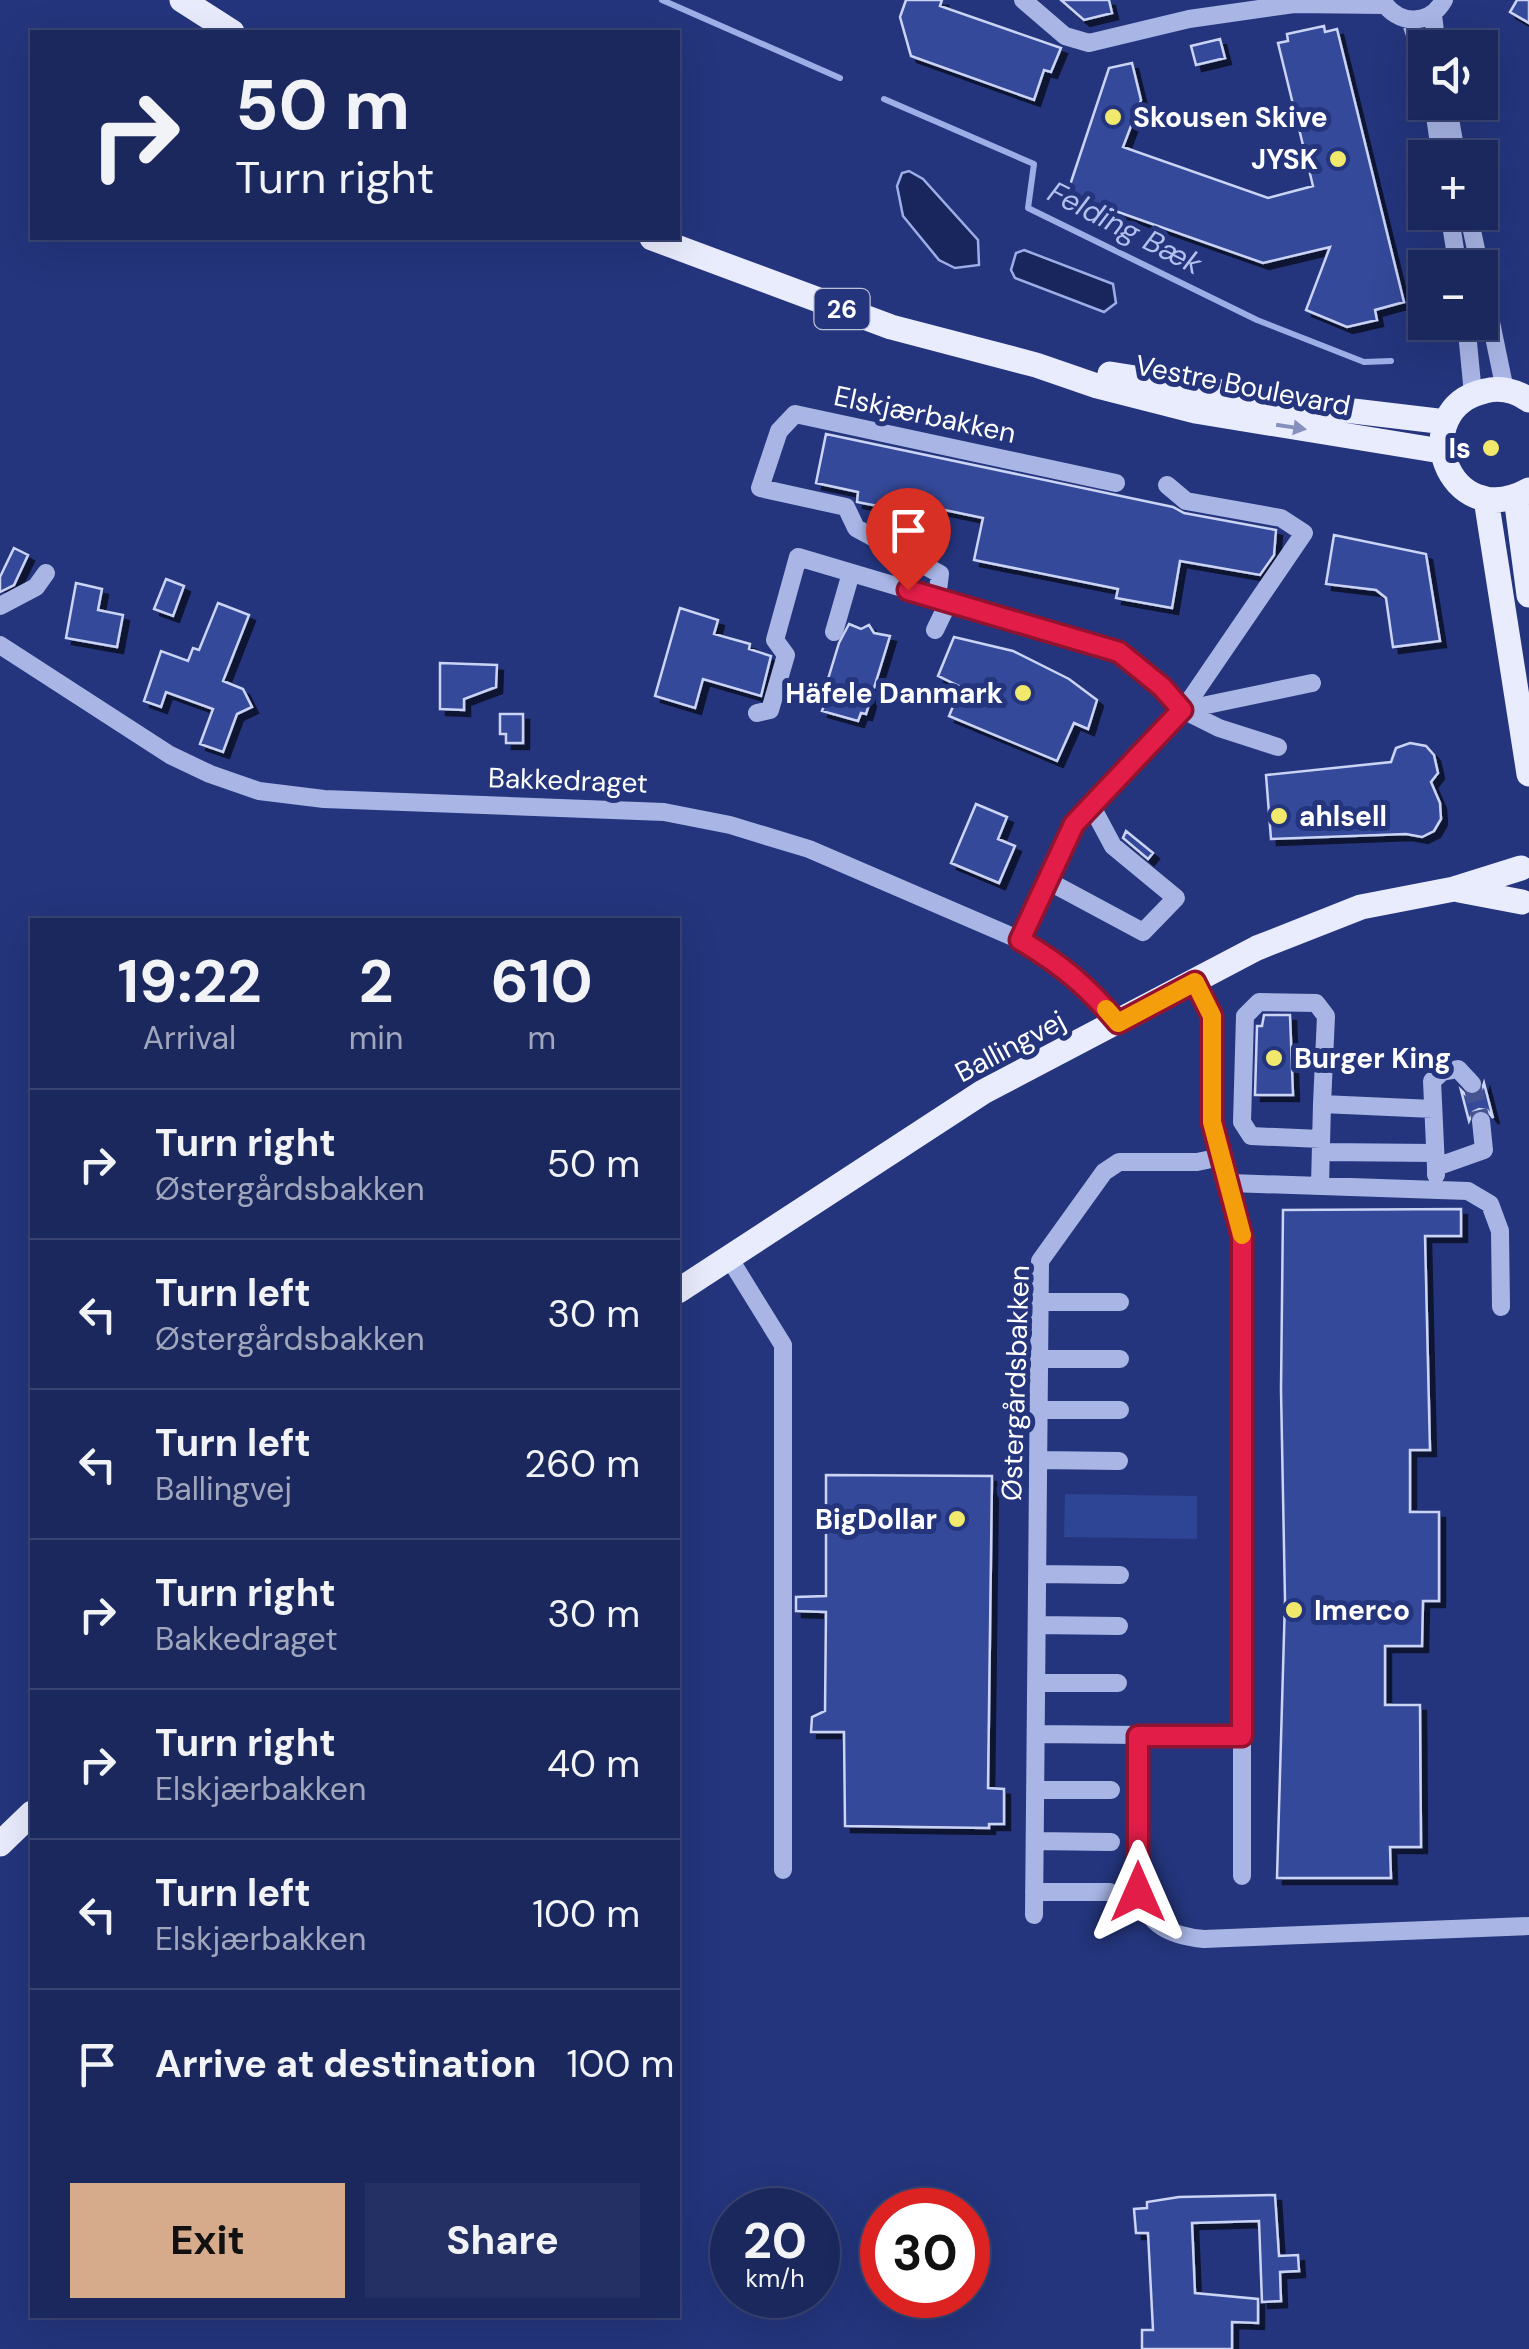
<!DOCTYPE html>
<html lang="en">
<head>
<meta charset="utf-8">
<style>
  body { margin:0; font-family:"DM Sans",sans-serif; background:#243064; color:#f1f3f6; height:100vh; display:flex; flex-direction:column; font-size:38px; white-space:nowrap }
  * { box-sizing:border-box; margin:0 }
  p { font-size:32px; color:#a0a6bc }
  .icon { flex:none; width:55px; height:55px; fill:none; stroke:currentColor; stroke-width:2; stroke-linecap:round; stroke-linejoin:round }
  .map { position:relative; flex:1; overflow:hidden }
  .side { position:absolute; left:30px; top:918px; width:650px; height:1400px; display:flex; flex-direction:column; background:#1b285e; border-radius:0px; box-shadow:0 10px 40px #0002,0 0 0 2px #394473 }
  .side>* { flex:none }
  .guide { position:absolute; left:30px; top:30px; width:650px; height:210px; border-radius:0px; box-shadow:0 10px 40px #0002,0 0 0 2px #394473; background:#1b285e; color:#f1f3f6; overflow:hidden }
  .fabs { position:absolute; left:1408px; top:30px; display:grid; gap:20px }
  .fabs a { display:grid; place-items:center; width:90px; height:90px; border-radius:0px; background:#1b285e; box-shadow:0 10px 40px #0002,0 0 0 2px #394473; font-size:50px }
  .speed { position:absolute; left:710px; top:2188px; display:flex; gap:20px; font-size:50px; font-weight:700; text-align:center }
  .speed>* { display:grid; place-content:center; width:130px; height:130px; border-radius:50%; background:#1b285e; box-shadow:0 10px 40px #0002,0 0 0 2px #394473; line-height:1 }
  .speed small { font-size:25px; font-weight:400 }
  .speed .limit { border:15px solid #d22; background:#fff; color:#111 }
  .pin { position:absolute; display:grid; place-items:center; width:85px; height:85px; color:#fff; margin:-102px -42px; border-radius:50% 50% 50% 0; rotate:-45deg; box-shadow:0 0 10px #0007 }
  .pin .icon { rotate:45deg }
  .me { position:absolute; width:110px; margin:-55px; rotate:0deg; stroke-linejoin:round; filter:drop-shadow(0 0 8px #0008) }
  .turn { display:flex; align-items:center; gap:35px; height:210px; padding:0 40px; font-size:45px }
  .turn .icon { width:130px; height:130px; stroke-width:2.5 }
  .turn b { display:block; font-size:70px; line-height:85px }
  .eta { display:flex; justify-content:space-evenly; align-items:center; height:170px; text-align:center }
  .eta b { font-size:60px; font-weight:700; line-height:70px }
  .action { display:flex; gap:20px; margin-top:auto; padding:20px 40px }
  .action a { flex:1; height:115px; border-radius:0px; background:#d6ab8b; color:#111; font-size:40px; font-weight:700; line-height:115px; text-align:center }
  .action a+a { background:#243064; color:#f1f3f6 }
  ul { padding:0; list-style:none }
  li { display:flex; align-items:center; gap:30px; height:150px; padding:0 40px; border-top:2px solid #394473 }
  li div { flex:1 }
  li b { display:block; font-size:38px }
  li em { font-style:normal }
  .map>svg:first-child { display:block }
</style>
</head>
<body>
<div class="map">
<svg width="1529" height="2349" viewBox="0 0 1529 2349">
  <defs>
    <filter id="shadow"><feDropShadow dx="6" dy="6" stdDeviation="0" flood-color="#0009"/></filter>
  </defs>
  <rect width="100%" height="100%" fill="#24357d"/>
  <path fill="#2e4494" d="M1065 1494 1197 1496V1539L1064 1537Z"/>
  <path fill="#19255d" stroke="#9dade6" stroke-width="2.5" d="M909 171 923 179 978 240 979 265 955 268 939 260 903 216 897 186 902 173Z
    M1024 250 1113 284 1116 303 1104 312 1015 278 1011 270 1016 253Z"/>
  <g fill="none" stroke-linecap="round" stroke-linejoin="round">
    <path stroke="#9dade6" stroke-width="6" d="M662 0 840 78
      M884 99 1034 164 1028 208 1257 320 1364 362 1391 361"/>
  </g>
  <path fill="#34499a" stroke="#cbd4f4" stroke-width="2.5" filter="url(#shadow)" d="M906 0H942L940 6 1061 48 1051 72 1044 70 1034 100 911 56 900 17Z
    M1061 0H1109L1112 13 1084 20Z
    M1517 0H1529V23L1510 12Z
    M1324 26 1325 32 1337 29 1404 302 1375 310 1377 320 1347 327 1306 310 1330 247 1263 263 1067 194 1109 68 1132 63 1141 100 1123 147 1268 198 1313 186 1278 43 1288 41 1287 34Z
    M1220 39 1225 58 1196 65 1191 46Z
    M826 434 1173 507 1184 513 1276 530 1274 555 1260 575 1180 561 1172 608 1116 598 1118 589 974 560 983 518 911 503 909 512 857 502 858 492 816 483Z
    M1334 535 1426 554 1440 641 1393 647 1386 598 1376 590 1326 584Z
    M14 548 28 555 14 585 0 592V577Z
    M166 579 184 586 173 616 154 609Z
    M76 583 102 589 98 610 123 615 117 647 66 638Z
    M218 603 249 615 223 681 243 689 252 707 237 714 223 752 200 744 213 709 166 692 161 707 144 701 161 651 188 661 193 648 199 650Z
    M680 608 718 620 714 634 750 644 749 649 771 656 761 696 703 679 695 708 655 696Z
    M849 624 861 629 869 625 874 633 890 636 866 714 861 713 858 721 822 711 825 703 821 702 839 643Z
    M954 637 1013 651 1069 679 1097 700 1088 729 1074 723 1057 761 949 716 961 687 938 676Z
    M440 663 497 665 496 687 464 699V710L440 709Z
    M500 714H523V743H506V734H500Z
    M1410 743 1426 746 1434 755 1438 773 1431 782 1440 803 1441 819 1434 831 1422 837 1406 834 1271 839 1266 775 1391 762 1396 748Z
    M976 804 1007 817 998 839 1015 846 999 883 951 863Z
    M1126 831 1153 853 1148 859 1123 838Z
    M1264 1015H1290L1293 1095H1255L1257 1026H1262Z
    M1484 1083 1493 1118 1487 1110 1479 1109 1473 1112 1469 1121 1461 1090 1467 1096H1476L1481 1092Z
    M1461 1209V1236H1425L1430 1450H1410V1512H1439V1601H1423L1422 1646H1385V1705H1420L1421 1847H1390L1391 1878H1277L1285 1600 1281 1390 1283 1210Z
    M826 1475 992 1476 988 1788 1004 1789V1824H989V1828L845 1826 844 1732H811L812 1717 825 1711 826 1612 796 1611V1597L826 1596Z
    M1275 2195 1279 2256 1298 2255 1299 2271 1280 2272 1281 2301 1262 2302 1259 2221 1192 2223 1195 2293 1258 2299V2323L1232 2322V2349H1142V2330H1153L1148 2233H1136L1134 2209 1147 2208V2202L1179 2197Z"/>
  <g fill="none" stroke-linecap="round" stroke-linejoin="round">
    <path stroke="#455390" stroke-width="18" stroke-dasharray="18 9" stroke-linecap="butt" d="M1472 1084 1481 1121"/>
    <path stroke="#a8b5e5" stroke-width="18" d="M1023 0 1065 36 1089 43 1189 19 1294 4 1384 5
      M1382 0C1397 25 1429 27 1444 0
      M1433 15 1437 48
      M1410 20 1425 64
      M1433 102 1441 158
      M1447 102 1457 158
      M1449 212 1458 268
      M1468 212 1480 268
      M1480 269 1505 390
      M1466 322 1473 394
      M1167 485 1186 501 1281 518 1304 533 1183 710
      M937 598 940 574 856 528 846 507 760 488 779 431 795 414 1116 483
      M0 606 36 587 46 573
      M935 630 949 601
      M834 632 851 573
      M0 645 170 755 210 774 259 791 324 799 664 812 730 825 809 849 1020 940 1061 964 1087 986 1118 1023
      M757 713 770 710 786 655 775 640 798 557 1119 652 1162 687 1183 710 1074 824 1020 940
      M1278 747 1219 728 1183 710 1312 683
      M1048 881 1143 932 1176 898 1113 846 1091 805
      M1195 982 1212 1016V1122L1230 1183 1468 1191 1490 1204 1500 1231 1501 1307
      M1321 1139 1251 1136 1242 1122 1245 1016 1259 1002 1316 1003 1326 1016 1322 1104
      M1321 1152 1435 1153
      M1436 1167 1432 1081 1442 1072 1458 1069 1472 1084
      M1436 1175V1167L1484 1150 1481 1121
      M1230 1183 1242 1237V1876
      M1320 1185 1322 1104 1433 1109
      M728 1256 783 1345V1870
      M1040 1302H1120
      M1039 1359H1120
      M1039 1410H1120
      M1039 1460 1119 1461
      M1038 1574 1120 1575
      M1037 1625 1119 1626
      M1037 1683H1118
      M1037 1734 1242 1736
      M1138 1736V1891C1148 1926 1171 1936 1204 1939L1529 1926
      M1036 1790H1111
      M1035 1841 1111 1842
      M1034 1892H1110
      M1034 1915 1040 1261 1104 1172 1119 1162H1197L1221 1157"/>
    <path stroke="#e9ecfd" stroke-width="25" d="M182 0 232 32
      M652 238 891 327 1036 365 1097 386 1195 411 1441 451
      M1110 374 1303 405 1446 422
      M1529 400C1516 391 1500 387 1485 391 1405 409 1447 535 1529 490
      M1516 497 1529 595
      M1486 499 1529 774
      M1459 890 1522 902
      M678 1291 983 1092 1257 948 1361 907 1454 889 1521 868
      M0 1844 32 1813"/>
  </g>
  <defs><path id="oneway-solid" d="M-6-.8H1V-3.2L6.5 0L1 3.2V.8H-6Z" transform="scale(2.5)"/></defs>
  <use fill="#8690bd" href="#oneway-solid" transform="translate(1291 427) rotate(9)"/>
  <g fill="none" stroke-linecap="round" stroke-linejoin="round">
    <g stroke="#92132f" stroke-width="25">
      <path id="route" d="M908 590 1119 652 1162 687 1182 710 1074 824 1020 940C1062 965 1087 986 1118 1023L1195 982 1212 1016V1122L1242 1237V1736H1138V1892"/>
    </g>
    <use href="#route" stroke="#e11d48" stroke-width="18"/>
    <path stroke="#f59e0b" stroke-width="18" d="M1106 1009 1118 1023 1195 982 1212 1016V1122L1242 1235"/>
  </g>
  <g fill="#f0e96c" stroke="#24357d" stroke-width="4">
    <circle cx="1113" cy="117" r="10"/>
    <circle cx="1338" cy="159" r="10"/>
    <circle cx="1491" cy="448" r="10"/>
    <circle cx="1023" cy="693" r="10"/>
    <circle cx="1279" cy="816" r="10"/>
    <circle cx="1274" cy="1058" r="10"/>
    <circle cx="957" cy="1519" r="10"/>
    <circle cx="1294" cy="1610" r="10"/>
  </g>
  <g text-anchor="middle" stroke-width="10" stroke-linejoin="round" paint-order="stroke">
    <rect fill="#24357d" stroke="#bdc2d8" stroke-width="2.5" x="814.5" y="289" width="55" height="40" rx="8"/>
    <g font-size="25" font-weight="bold" fill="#fff">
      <text x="842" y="318">26</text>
    </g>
    <g font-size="28" font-weight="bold" fill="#fff" stroke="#24357d" text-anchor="start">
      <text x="1133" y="127">Skousen Skive</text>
      <text x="1318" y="169" text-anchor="end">JYSK</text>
      <text x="1471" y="458" text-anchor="end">Is</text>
      <text x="1003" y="703" text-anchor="end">Häfele Danmark</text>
      <text x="1299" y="826">ahlsell</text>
      <text x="1294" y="1068">Burger King</text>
      <text x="937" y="1529" text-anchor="end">BigDollar</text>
      <text x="1314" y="1620">Imerco</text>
    </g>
    <g font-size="28" fill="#fff" stroke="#24357d">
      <text transform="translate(1243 385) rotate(11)" y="10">Vestre Boulevard</text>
      <text transform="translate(925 414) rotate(12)" y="10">Elskjærbakken</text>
      <text transform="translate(568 780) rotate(2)" y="10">Bakkedraget</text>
      <text transform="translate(1010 1046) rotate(-28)" y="10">Ballingvej</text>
      <text transform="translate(1015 1383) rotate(-88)" y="10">Østergårdsbakken</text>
    </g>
    <g font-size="30" font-style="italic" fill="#b4c0ed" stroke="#24357d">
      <text transform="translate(1125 228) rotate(27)" y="10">Felding Bæk</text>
    </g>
  </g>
</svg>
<div class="fabs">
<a><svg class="icon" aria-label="sound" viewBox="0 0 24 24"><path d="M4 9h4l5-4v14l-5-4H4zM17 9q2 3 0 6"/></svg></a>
<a>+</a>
<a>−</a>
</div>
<div class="speed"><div>20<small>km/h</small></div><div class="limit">30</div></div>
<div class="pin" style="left:908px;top:590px;background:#d93025"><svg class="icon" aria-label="arrive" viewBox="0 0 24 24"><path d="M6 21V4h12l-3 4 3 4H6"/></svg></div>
<svg class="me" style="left:1138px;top:1892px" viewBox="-20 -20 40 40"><path d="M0-17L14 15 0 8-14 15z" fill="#e11d48" stroke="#fff" stroke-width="4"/></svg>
<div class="guide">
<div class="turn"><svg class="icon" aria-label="right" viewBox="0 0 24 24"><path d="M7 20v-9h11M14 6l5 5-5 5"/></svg><div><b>50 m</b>Turn right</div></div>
</div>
<section class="side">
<div class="eta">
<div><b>19:22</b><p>Arrival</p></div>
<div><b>2</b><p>min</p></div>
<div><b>610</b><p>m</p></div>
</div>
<ul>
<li><svg class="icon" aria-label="right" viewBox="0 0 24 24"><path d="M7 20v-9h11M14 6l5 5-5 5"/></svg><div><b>Turn right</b><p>Østergårdsbakken</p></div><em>50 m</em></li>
<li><svg class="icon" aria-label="left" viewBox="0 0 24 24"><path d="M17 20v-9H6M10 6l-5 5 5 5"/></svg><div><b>Turn left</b><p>Østergårdsbakken</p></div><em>30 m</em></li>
<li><svg class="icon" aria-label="left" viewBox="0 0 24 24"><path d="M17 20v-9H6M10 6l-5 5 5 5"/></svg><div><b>Turn left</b><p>Ballingvej</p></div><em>260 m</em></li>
<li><svg class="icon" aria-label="right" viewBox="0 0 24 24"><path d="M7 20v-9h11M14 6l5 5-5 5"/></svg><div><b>Turn right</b><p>Bakkedraget</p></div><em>30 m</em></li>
<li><svg class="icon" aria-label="right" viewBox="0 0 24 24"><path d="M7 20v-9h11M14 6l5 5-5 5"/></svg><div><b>Turn right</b><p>Elskjærbakken</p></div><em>40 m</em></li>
<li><svg class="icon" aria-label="left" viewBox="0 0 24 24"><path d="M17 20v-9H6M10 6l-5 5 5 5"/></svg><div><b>Turn left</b><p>Elskjærbakken</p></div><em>100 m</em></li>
<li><svg class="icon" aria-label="arrive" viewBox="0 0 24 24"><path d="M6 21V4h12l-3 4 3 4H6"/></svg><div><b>Arrive at destination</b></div><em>100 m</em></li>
</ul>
<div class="action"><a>Exit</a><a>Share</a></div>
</section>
</div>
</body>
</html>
